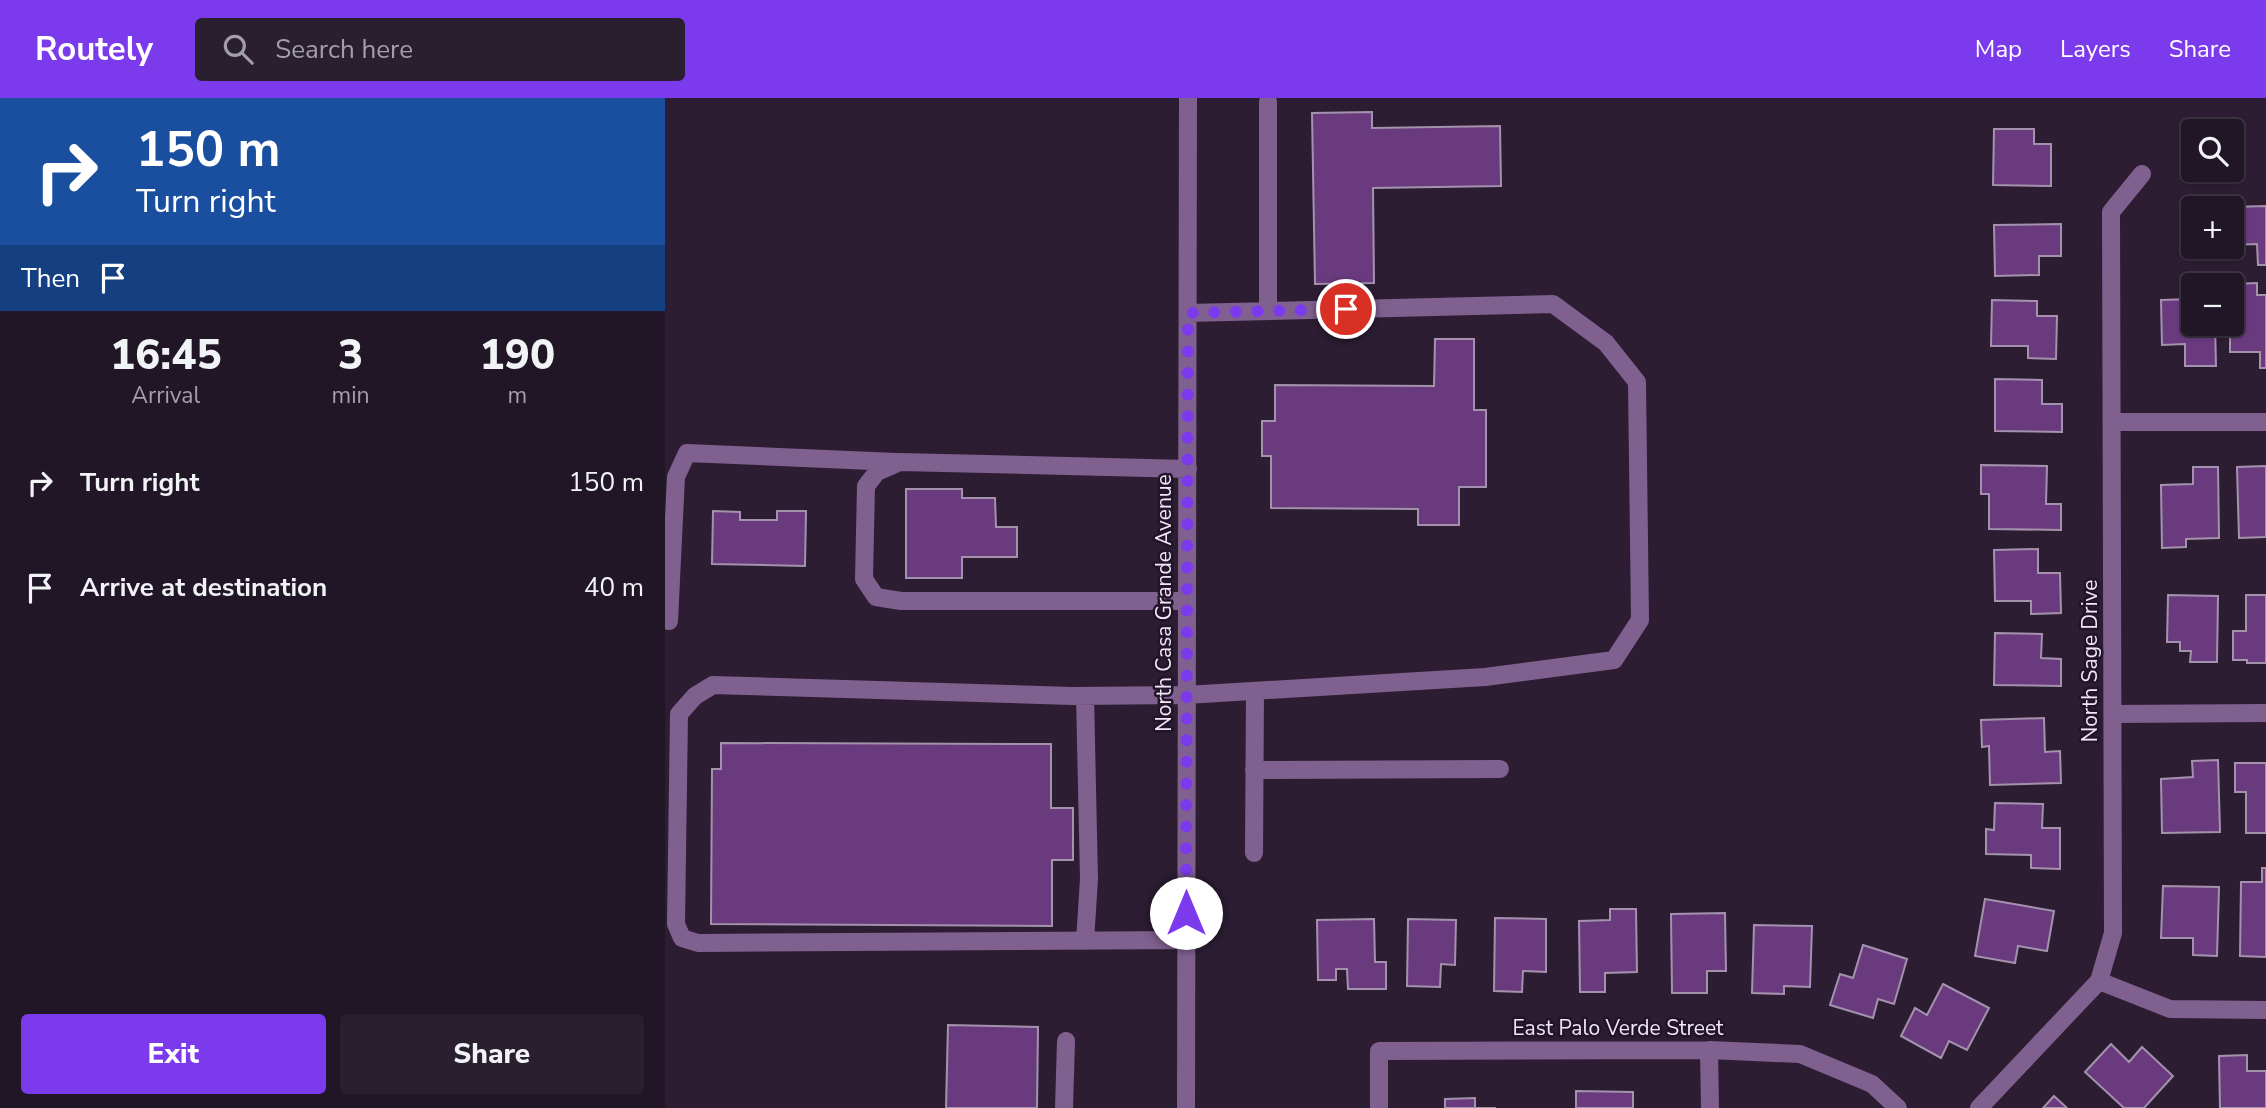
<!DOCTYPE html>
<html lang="en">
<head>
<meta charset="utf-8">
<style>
  body { margin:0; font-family:"Nunito Sans",sans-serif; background:#291f2e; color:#f1f3f6; height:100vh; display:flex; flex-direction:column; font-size:26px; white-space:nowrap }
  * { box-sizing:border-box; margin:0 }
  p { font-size:23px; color:#a29fa7 }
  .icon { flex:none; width:38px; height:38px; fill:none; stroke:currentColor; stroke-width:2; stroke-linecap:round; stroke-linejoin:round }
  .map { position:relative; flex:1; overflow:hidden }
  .side { display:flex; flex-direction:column; background:#211626; width:665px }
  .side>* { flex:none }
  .guide { background:#1a4fa0; color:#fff; overflow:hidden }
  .tools { position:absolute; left:1516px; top:21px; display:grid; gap:14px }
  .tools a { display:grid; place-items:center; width:63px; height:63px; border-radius:7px; background:#211626; box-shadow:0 2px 5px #0004,0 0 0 2px #3e3543; font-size:35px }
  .pin { position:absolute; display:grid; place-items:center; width:60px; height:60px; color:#fff; margin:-30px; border:4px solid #fff; border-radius:50%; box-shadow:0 2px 7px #0007 }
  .me { position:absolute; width:77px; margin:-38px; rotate:0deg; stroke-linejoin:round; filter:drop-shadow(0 0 5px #0008) }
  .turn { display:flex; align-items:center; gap:24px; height:147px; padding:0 21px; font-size:32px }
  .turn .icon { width:91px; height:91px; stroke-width:2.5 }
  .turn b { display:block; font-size:49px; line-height:60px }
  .then { display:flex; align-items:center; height:66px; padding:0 21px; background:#0003; gap:14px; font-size:26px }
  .eta { display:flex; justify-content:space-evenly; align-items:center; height:119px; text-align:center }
  .eta b { font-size:42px; font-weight:800; line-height:49px }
  .button { display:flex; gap:14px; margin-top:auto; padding:14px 21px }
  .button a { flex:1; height:80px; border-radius:7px; background:#7c3aed; color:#fff; font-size:28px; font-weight:800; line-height:80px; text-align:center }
  .button a+a { background:#291f2e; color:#f1f3f6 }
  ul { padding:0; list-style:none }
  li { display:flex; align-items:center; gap:21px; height:105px; padding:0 21px }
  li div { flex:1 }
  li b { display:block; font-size:26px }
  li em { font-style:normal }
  header { display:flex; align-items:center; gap:42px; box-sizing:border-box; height:98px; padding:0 35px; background:#7c3aed; color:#fff }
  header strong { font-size:33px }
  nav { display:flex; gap:38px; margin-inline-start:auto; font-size:24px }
  .search { width:490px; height:63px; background:#291f2e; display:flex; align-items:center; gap:18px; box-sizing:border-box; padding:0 24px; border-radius:7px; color:#a29fa7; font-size:26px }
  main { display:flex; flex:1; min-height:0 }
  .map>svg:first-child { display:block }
</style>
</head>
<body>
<header>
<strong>Routely</strong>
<div class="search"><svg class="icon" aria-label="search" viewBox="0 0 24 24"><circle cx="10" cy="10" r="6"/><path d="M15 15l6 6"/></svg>Search here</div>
<nav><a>Map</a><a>Layers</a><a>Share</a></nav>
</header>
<main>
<section class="side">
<div class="guide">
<div class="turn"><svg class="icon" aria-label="right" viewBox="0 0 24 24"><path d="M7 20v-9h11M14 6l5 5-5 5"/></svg><div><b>150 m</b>Turn right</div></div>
<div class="then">Then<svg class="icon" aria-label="arrive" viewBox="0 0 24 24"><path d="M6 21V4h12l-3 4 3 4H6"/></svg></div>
</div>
<div class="eta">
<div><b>16:45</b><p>Arrival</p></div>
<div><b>3</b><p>min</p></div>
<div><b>190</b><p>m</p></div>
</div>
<ul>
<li><svg class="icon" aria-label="right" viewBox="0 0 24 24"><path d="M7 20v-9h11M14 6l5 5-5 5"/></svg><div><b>Turn right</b></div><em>150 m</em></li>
<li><svg class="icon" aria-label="arrive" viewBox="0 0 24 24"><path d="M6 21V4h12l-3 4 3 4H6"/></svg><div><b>Arrive at destination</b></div><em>40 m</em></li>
</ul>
<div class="button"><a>Exit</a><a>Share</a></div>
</section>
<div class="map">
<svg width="1601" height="1010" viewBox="0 0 1601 1010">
  <rect width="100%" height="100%" fill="#2c1d33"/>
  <path fill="#6a3a7f" stroke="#a492ad" stroke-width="2" d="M707 14V30L835 28 836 88 708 90 709 185 650 186 647 15Z
    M1329 31H1369V46H1386V88L1328 87Z
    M1601 108V167H1593L1592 146 1566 147V110L1564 109Z
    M1396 126V158H1374V177L1330 178 1329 127Z
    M1592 185V197H1601V270H1595V254H1565V186Z
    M1528 201V226H1550L1551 268H1520V246L1497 247 1496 202Z
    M1327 202 1372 203V218H1392L1391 261 1363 260V248H1326Z
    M770 241H809V312H821V389H794V427H753V411L606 410V358H597V323H610V287L769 288Z
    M1330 281 1377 282V306H1397V334L1330 333Z
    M1316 367 1382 368 1381 406H1396V432L1324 431V396H1316Z
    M1601 368V439L1574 440 1572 369Z
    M1528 369H1553L1554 440 1521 441V449L1497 450 1496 387 1528 386Z
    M241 391H297V400H330L331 429H352V459H297V480H241Z
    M48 413 75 414V422H112V413H141L140 468 47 466Z
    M1373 451V475H1395L1396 515 1366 516V503H1330L1329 452Z
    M1503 497 1553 498 1552 564H1525L1526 553H1515V544H1502Z
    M1581 497H1601V565H1582V562H1568V533H1581Z
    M1330 535 1377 536 1376 560 1396 561V588L1329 587Z
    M1379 620 1380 654 1395 653 1396 685 1325 687 1324 648 1317 649 1316 622Z
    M56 645 386 646V710H408V762H387V828L46 826 47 671H56Z
    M1553 662 1555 734 1497 735 1496 681 1528 679 1527 663Z
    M1570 665H1601V735H1581V694H1570Z
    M1330 705 1378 706 1377 730H1395V771L1366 770V757L1321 756V731L1329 732Z
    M1597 770H1601V859L1575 858 1576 784H1597Z
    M1498 788 1554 789 1552 858 1528 857V840H1496Z
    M1320 801 1389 813 1382 853 1353 848 1350 865 1310 858Z
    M945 811H971L972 874 940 875V894H915L914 823 945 822Z
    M1060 815 1061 873H1042V895H1007L1006 816Z
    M830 820 881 821V874L858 873 857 894 829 893Z
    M709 821 710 864H721V891H683L682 871H671V882H653L652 822Z
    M743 821 791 822 790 867 776 866 775 889 742 888Z
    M1089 827 1147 828 1145 889 1119 888V896L1087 895Z
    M1198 847 1242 861 1229 906 1213 901 1208 920 1165 907 1175 876 1188 880Z
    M1278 886 1324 910 1302 952 1284 943 1276 960 1236 938 1250 910 1262 917Z
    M283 927 373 929 372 1010H281Z
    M1446 946 1464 964 1477 949 1508 978 1479 1010H1459L1420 974Z
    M1582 957V973H1601V1010H1555L1554 958Z
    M911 993 968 994V1010H911Z
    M1389 998 1402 1010H1378Z
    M810 1000V1010H831H780V1001Z"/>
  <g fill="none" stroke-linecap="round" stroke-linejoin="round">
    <path stroke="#80608f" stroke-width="18" d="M603 213V4
      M1447 324H1601
      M522 503H236L211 499 199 481 201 388 212 374 235 364 523 371
      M4 523 11 379 22 355 231 364
      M420 598 424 781 420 843
      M1448 616 1601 615
      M589 672 835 671
      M589 755 590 593
      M521 842 33 845 17 840 11 826 14 616 30 598 48 587 407 598 521 597 820 579 949 562 975 522 972 284 941 245 888 206 523 215
      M1434 883 1505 911 1601 912
      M1044 952 1045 1010
      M399 1010 401 943
      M521 1010 523 0
      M714 1010V953L1044 952 1135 956 1207 986 1233 1010
      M1314 1010 1434 883 1448 835 1446 114 1477 76"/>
  </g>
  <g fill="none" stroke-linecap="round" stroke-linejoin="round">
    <path stroke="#7c3aed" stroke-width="12" stroke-dasharray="0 21.6" d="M521 815 523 215 681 211"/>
  </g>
  <g text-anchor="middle" stroke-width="5" stroke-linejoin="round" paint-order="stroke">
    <g font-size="21" fill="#f0e6f5" stroke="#221429">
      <text transform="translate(499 505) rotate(-90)" y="7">North Casa Grande Avenue</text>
      <text transform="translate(1425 563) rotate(-90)" y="7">North Sage Drive</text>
      <text x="953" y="937">East Palo Verde Street</text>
    </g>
  </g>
</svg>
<div class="tools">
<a><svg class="icon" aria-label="search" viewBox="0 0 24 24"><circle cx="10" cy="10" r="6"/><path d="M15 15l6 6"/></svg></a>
<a>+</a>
<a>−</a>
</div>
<div class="pin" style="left:681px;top:211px;background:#d93025"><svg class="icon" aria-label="arrive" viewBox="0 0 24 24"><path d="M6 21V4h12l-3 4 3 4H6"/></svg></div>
<svg class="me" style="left:521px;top:815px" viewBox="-20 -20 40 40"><circle r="19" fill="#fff"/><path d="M0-13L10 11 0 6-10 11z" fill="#7c3aed"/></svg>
</div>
</main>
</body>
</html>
